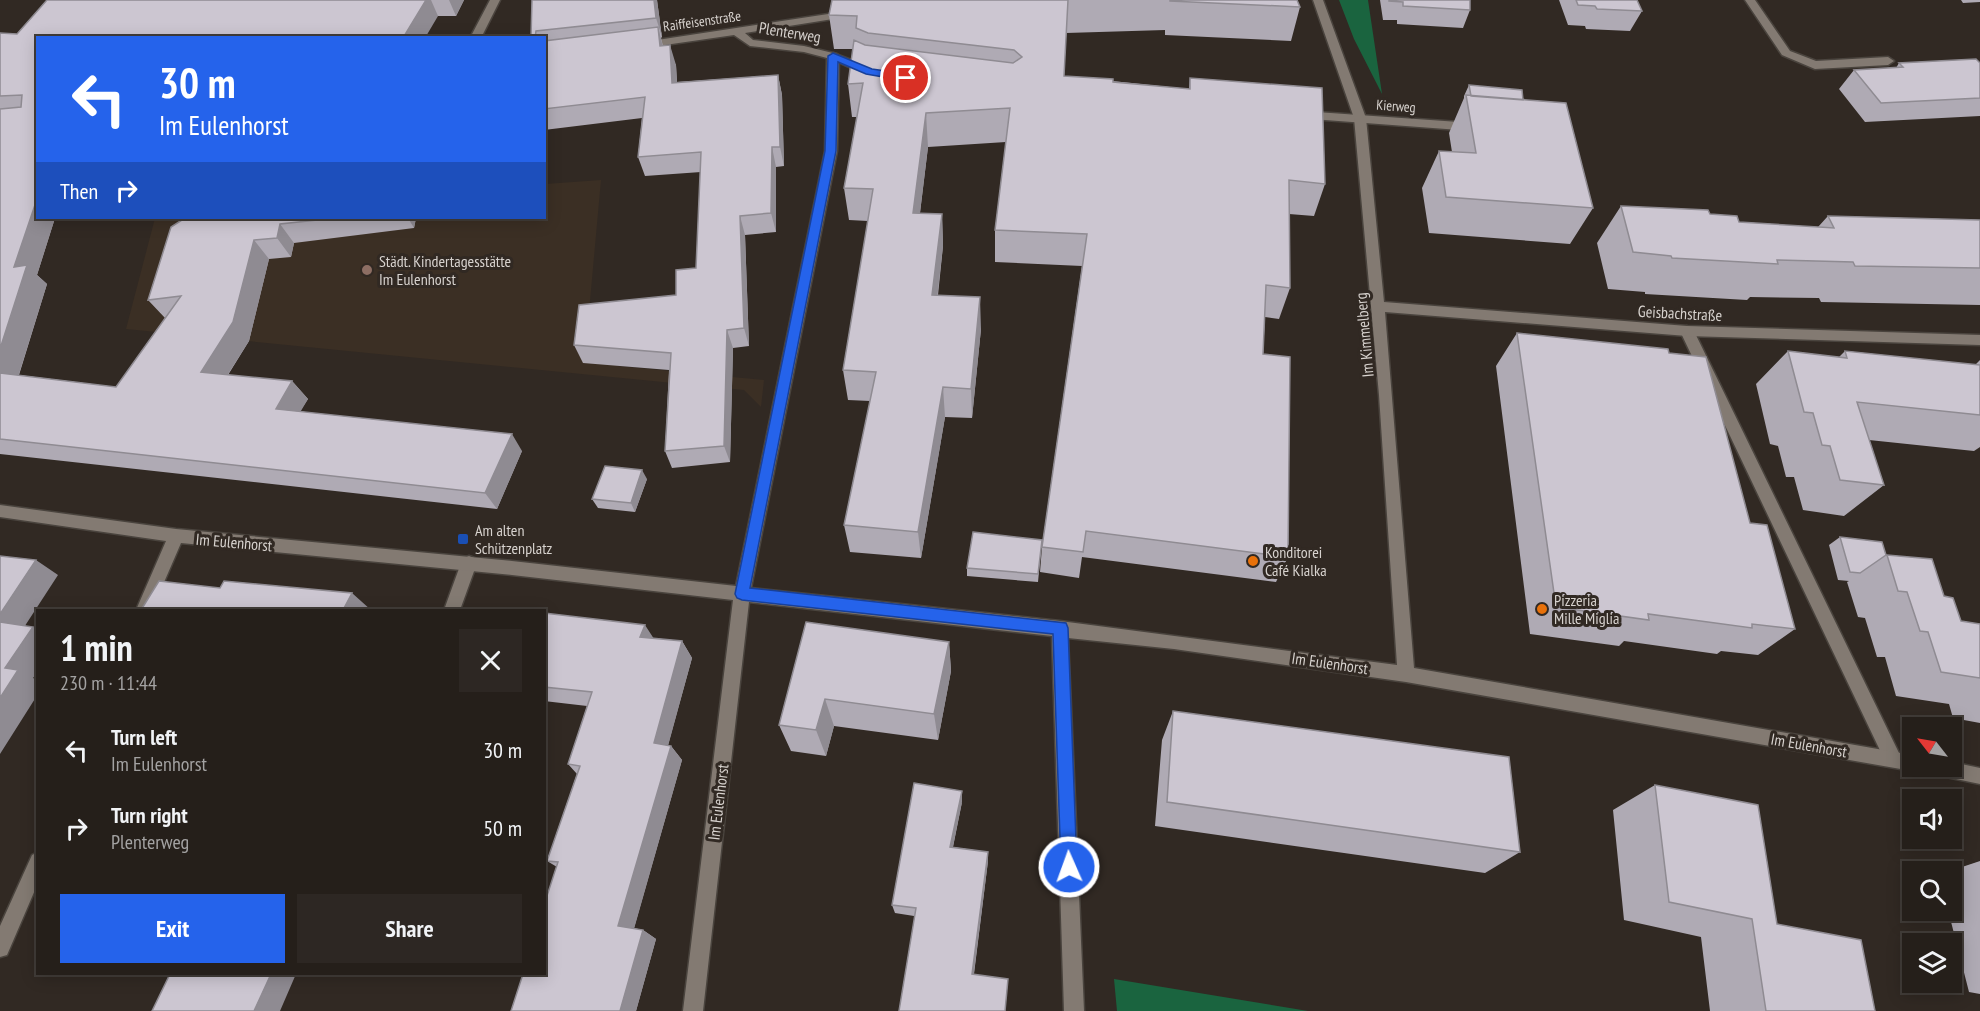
<!DOCTYPE html>
<html lang="en">
<head>
<meta charset="utf-8">
<style>
  body { margin:0; font-family:"PT Sans Narrow",sans-serif; background:#2d2723; color:#f1f3f6; height:100vh; display:flex; flex-direction:column; font-size:22px; white-space:nowrap }
  * { box-sizing:border-box; margin:0 }
  p { font-size:20px; color:#a3a2a2 }
  .icon { flex:none; width:33px; height:33px; fill:none; stroke:currentColor; stroke-width:2; stroke-linecap:round; stroke-linejoin:round }
  .map { position:relative; flex:1; overflow:hidden }
  .panel { position:absolute; left:36px; top:609px; width:510px; height:366px; display:flex; flex-direction:column; background:#251f1a; border-radius:0px; box-shadow:0 3px 15px #0003,0 0 0 2px #423d39 }
  .panel>* { flex:none }
  .top-card { position:absolute; left:36px; top:36px; width:510px; height:183px; border-radius:0px; box-shadow:0 3px 15px #0003,0 0 0 2px #423d39; background:#2563eb; color:#fff; overflow:hidden }
  .needle { width:39px; rotate:301deg }
  .fabs { position:absolute; left:1902px; top:717px; display:grid; gap:12px }
  .fabs a { display:grid; place-items:center; width:60px; height:60px; border-radius:0px; background:#251f1a; box-shadow:0 3px 15px #0003,0 0 0 2px #423d39; font-size:30px }
  .pin { position:absolute; display:grid; place-items:center; width:51px; height:51px; color:#fff; margin:-26px; border:3px solid #fff; border-radius:50%; box-shadow:0 2px 6px #0007 }
  .me { position:absolute; width:66px; margin:-33px; rotate:358deg; stroke-linejoin:round; filter:drop-shadow(0 0 4px #0008) }
  .turn { display:flex; align-items:center; gap:21px; height:126px; padding:0 24px; font-size:27px }
  .turn .icon { width:78px; height:78px; stroke-width:2.5 }
  .turn b { display:block; font-size:42px; line-height:51px }
  .then { display:flex; align-items:center; height:57px; padding:0 24px; background:#0003; gap:12px; font-size:22px }
  .round { display:grid; place-items:center; flex:none; width:63px; height:63px; border-radius:0px; background:#2d2723 }
  .overview { display:flex; align-items:center; justify-content:space-between; height:102px; padding:0 24px }
  h1 { font-size:36px; font-weight:700; line-height:45px }
  .cta { display:flex; gap:12px; margin-top:auto; padding:12px 24px }
  .cta a { flex:1; height:69px; border-radius:0px; background:#2563eb; color:#fff; font-size:24px; font-weight:700; line-height:69px; text-align:center }
  .cta a+a { background:#2d2723; color:#f1f3f6 }
  ul { padding:0; list-style:none }
  li { display:flex; align-items:center; gap:18px; height:78px; padding:0 24px }
  li div { flex:1 }
  li b { display:block; font-size:22px }
  li em { font-style:normal }
  .map>svg:first-child { display:block }
</style>
</head>
<body>
<div class="map">
<svg width="1980" height="1011" viewBox="0 0 1980 1011">
  <rect width="100%" height="100%" fill="#312923"/>
  <path fill="#3b2f24" d="M601 180 588 323 618 366 764 380 761 407 744 390 126 329 155 218H544L545 184Z"/>
  <path fill="#1a643f" d="M1339 0H1368L1382 94 1354 39Z
    M1114 979 1308 1011H1117Z"/>
  <g fill="none" stroke-linecap="round" stroke-linejoin="round">
    <g stroke="#4a443e" stroke-width="3">
      <path id="service" d="M1745 0H1755L1790 51 1816 61 1888 57 1894 61 1888 65 1815 69 1782 55Z
        M833 53 872 68 874 71 868 75 864 74 829 58 827 56Z
        M1302 111 1473 123 1479 127 1473 131 1298 118V112Z
        M1687 326 1694 331 1899 753 1902 759 1899 765 1893 767 1887 765 1680 331Z
        M469 556 474 558 477 563 460 610H444L461 563 464 558Z"/>
    </g>
    <g stroke="#4a443e" stroke-width="3">
      <path id="minor" d="M490 0H500L481 38H470Z
        M1313 0H1323L1366 118 1384 302 1687 326 1980 335V345L1687 336 1385 312 1414 668 1912 755V766H1919L1918 769 1912 771 1406 682 1174 649 1068 638 1084 1011H1064L1052 636 749 602 703 1011H683L733 600 512 575 181 543 152 610H136L166 541 0 517V505L176 529 512 561 736 586 825 151 827 58 804 52 750 46 734 35 644 48 638 45 644 42 848 11 852 12V16L745 33 753 40 804 46 837 54 839 56 837 151 751 588 1060 621 1397 665 1379 395 1354 118Z
        M1952 762 1980 768V784L1932 774 1926 772 1924 766H1952Z
        M38 852V883L7 955 0 957V926L32 855Z"/>
    </g>
    <use href="#service" fill="#837a72" fill-rule="evenodd"/>
    <use href="#minor" fill="#837a72" fill-rule="evenodd"/>
  </g>
  <path fill="#afaab4" d="M47 0H464L456 16H438L38 38V218H55L37 275 47 284 19 375 116 387 165 318 148 300 185 218H416L414 228 294 243 291 257 269 259 249 341 228 375 292 381 308 399 300 411 522 451 497 509 0 454V33L17 34Z
    M532 0H657L662 37 661 38 663 46 676 65 677 82 778 75 782 95 784 166 776 167V232L745 235 749 346 733 348 730 462 672 468 665 451 669 370 583 363 574 345 676 295 696 268 701 172 645 176 638 157 642 118 544 130V38H531Z
    M832 0H1297L1300 7 1291 41 1165 35V30L1066 33 1064 76 1189 89 1190 78 1325 184 1314 216 1289 214 1290 288 1279 319 1265 317 1263 354 1288 557 1276 582 1082 557 1079 578 1040 572 1042 547 1082 266 995 262V230L1006 142 928 147 920 213 942 214 943 246 938 295 981 329 972 418 945 417 921 558 850 552 844 525 870 401 848 400 843 370 868 221 849 220 844 188 857 117H852L848 84 853 49H834L829 15Z
    M1380 0H1470V10L1463 28 1397 24V20H1383Z
    M1559 0H1637L1642 11 1630 31 1586 29 1585 26 1568 25Z
    M1961 0H1980V2L1963 3Z
    M1899 63H1980V116L1865 122 1839 89 1854 70 1896 68Z
    M1469 85 1523 100 1593 208 1570 244 1429 233 1422 188 1439 151 1452 152 1449 133 1464 98V96Z
    M1621 206 1710 214 1739 222 1818 227 1828 216 1980 220V305L1821 302 1819 298 1750 297 1747 300 1645 294V292L1608 289 1597 243Z
    M1517 333 1669 353 1750 523 1795 629 1758 655 1721 651 1717 654 1624 641 1619 646 1530 634 1496 366Z
    M1788 351 1839 357 1845 351 1975 365 1980 360V447L1974 451 1869 440 1884 485 1844 516 1803 510 1794 477H1786L1778 446 1770 444 1756 384Z
    M647 479 635 512 598 508 592 499Z
    M1840 537 1886 555 1944 596 1961 621 1980 624V723L1953 718 1949 704 1896 696 1885 657H1877L1865 618 1858 617 1847 582 1849 581 1838 580 1829 545Z
    M1042 540 1038 582 967 576V568Z
    M544 613 653 638 682 641 692 658 668 745 671 746 682 760 634 928 643 930 656 939 636 1011 557 867 547 861 577 774 568 764 587 706 544 701Z
    M806 622 949 642 951 671 938 740 834 726 826 756 791 751 779 725Z
    M1173 711 1520 852 1485 873 1155 826 1162 740Z
    M1655 785 1777 924 1875 1011H1710L1701 937 1624 920 1613 810Z
    M962 802 953 847 988 852V861L974 974 914 916 895 913 892 905Z
    M1980 861V994L1969 992 1948 910H1952V872H1947Z"/>
  <path fill="#8f8b92" d="M426 0H431L438 16 425 38H403Z
    M449 0H464L456 16Z
    M654 0H657L662 37 656 18Z
    M658 27 663 47 660 46Z
    M670 45 676 65 678 102 672 83Z
    M778 75 782 95 784 166 780 147Z
    M926 113 928 147 916 245 913 213Z
    M772 147 776 167V232L771 213Z
    M38 196V218H55L37 275 47 284 14 390 0 378V349L14 267Z
    M942 214 943 246 934 326 932 295Z
    M740 216 745 235 749 346 744 328Z
    M408 218H416L414 228Z
    M280 224 294 243 291 257 277 238Z
    M254 240 269 259 249 341 218 390 201 372Z
    M980 297 981 329 972 418 971 389Z
    M727 330 733 348 730 462 724 446Z
    M292 381 308 399 292 426 276 409Z
    M943 387 945 417 921 558 918 532Z
    M512 434 522 451 497 509 485 493Z
    M642 470 647 479 635 512 631 503Z
    M36 560 58 575 19 635 0 625V614Z
    M352 593 371 610H343Z
    M645 625 656 642 640 637Z
    M33 627 38 629V672L33 678 38 680V694L0 754V698L5 668Z
    M682 641 692 658 665 757 654 743Z
    M949 642 951 671 938 740 934 714Z
    M825 699 834 726 826 756 816 730Z
    M671 746 682 760 632 936 618 926Z
    M962 791V802L951 856 950 847Z
    M988 852V861L973 980 972 974Z
    M643 930 656 939 636 1011H620Z
    M271 974H296L280 1011H254Z"/>
  <path fill="#ccc6d1" stroke="#8f8b92" stroke-width="1.5" d="M47 0H426L403 38H38V196L14 267 27 265 0 349V109L21 107 22 95 0 96V33L17 34Z
    M532 0H654L656 18 536 31 535 38H531Z
    M832 0H1068L1064 76 1113 79V82L1190 89V78L1322 88 1325 184 1289 180 1290 288 1266 285 1263 354 1290 357 1288 557 1086 531 1083 552 1042 547 1087 234 995 230 1010 108 926 113 913 213 942 214 932 295 980 297 971 389 943 387 918 532 844 525 876 372 843 370 873 189 844 188 863 83 848 84 854 40 865 45 1013 63 1022 57 1014 50 868 33 856 28 857 16 829 15Z
    M1170 0H1297L1300 7 1170 1Z
    M1389 0H1470V10L1403 6V2L1389 1Z
    M1576 0H1637L1642 11 1597 9 1595 6 1578 5Z
    M658 27 660 46 670 45 672 83 778 75 780 147H772L771 213 740 216 744 328 727 330 724 446 665 451 671 353 574 345 579 305 676 295V270L696 268 701 152 638 157 645 97 544 109V41Z
    M1976 59 1980 63V98L1881 103 1854 70 1903 67 1899 63Z
    M1469 85 1522 90 1523 100 1471 96Z
    M1466 95 1566 103 1593 208 1446 197 1439 151 1476 153Z
    M1621 206 1708 210 1710 214 1737 216 1739 222 1834 228 1828 216 1980 220V268L1855 266 1853 262 1777 260 1778 264 1672 258 1671 256 1633 252Z
    M185 218H336L280 224 277 238 254 240 233 322 201 372 292 381 276 409 512 434 485 493 0 439V373L116 387 181 296 148 300 171 227Z
    M1517 333 1668 349 1669 353 1706 357 1750 523 1767 525 1795 629 1752 624V628L1648 614 1649 620 1556 607Z
    M1788 351 1847 358 1845 351 1980 365V415L1857 402 1884 485 1840 480 1830 446 1822 445 1813 413 1804 412Z
    M605 466 642 470 631 503 592 499Z
    M973 532 1042 540 1038 574 967 568Z
    M1840 537 1882 542 1886 555 1860 573 1850 572Z
    M1887 555 1932 559 1944 596 1953 598 1961 621 1980 624V678L1941 672 1928 632 1920 631 1907 592 1898 591Z
    M0 556 36 560 0 614Z
    M159 581 220 588 224 581 352 593 343 610H141Z
    M544 613 645 625 640 637 682 641 654 743 671 746 618 926 643 930 620 1011H511L523 974H544V905L558 862 547 861 580 766 568 764 592 692 544 687Z
    M0 622 33 627 5 668 18 670 0 698Z
    M806 622 949 642 934 714 825 699 816 730 779 725Z
    M1173 711 1509 757 1520 852 1167 802Z
    M914 783 962 791 950 847 988 852 972 974 1008 979 1005 1011H899L916 908 892 905Z
    M1655 785 1758 805 1777 924 1861 940 1875 1011H1766L1752 919 1669 902Z
    M170 974H271L254 1011H152Z"/>
  <path fill="#2563eb" stroke="#184099" stroke-width="1.5" d="M833 53 872 69 906 74 911 78 906 81 866 74 838 62 836 151 750 588 1066 623 1068 628 1077 867 1075 873 1069 876 1063 873 1061 867 1053 634 742 600 737 598 735 594 825 151 828 56Z"/>
  <circle fill="#8d6e63" stroke="#312923" stroke-width="2" cx="367" cy="270" r="6"/>
  <rect fill="#1a4fb4" stroke="#312923" stroke-width="2" x="457" y="533" width="12" height="12" rx="3"/>
  <g fill="#e8710a" stroke="#312923" stroke-width="2">
    <circle cx="1253" cy="561" r="6"/>
    <circle cx="1542" cy="609" r="6"/>
  </g>
  <g text-anchor="middle" stroke-width="6" stroke-linejoin="round" paint-order="stroke">
    <g font-size="14" fill="#d7d2ce" stroke="#312923">
      <text transform="translate(702 21) rotate(-8)" y="5">Raiffeisenstraße</text>
      <text transform="translate(1396 106) rotate(4)" y="5">Kierweg</text>
    </g>
    <g font-size="16" fill="#d7d2ce" stroke="#312923">
      <text transform="translate(790 32) rotate(9)" y="6">Plenterweg</text>
      <text transform="translate(1680 313) rotate(3)" y="6">Geisbachstraße</text>
      <text transform="translate(1364 335) rotate(-95)" y="6">Im Kimmelberg</text>
      <text transform="translate(234 542) rotate(5)" y="6">Im Eulenhorst</text>
      <text transform="translate(1330 663) rotate(8)" y="6">Im Eulenhorst</text>
      <text transform="translate(1809 745) rotate(10)" y="6">Im Eulenhorst</text>
      <text transform="translate(718 802) rotate(-83)" y="6">Im Eulenhorst</text>
    </g>
    <g font-size="16" fill="#d7d2ce" stroke="#312923" text-anchor="start">
      <text x="379" y="267">Städt. Kindertagesstätte<tspan x="379" dy="18">Im Eulenhorst</tspan></text>
      <text x="475" y="536">Am alten<tspan x="475" dy="18">Schützenplatz</tspan></text>
      <text x="1265" y="558">Konditorei<tspan x="1265" dy="18">Café Kialka</tspan></text>
      <text x="1554" y="606">Pizzeria<tspan x="1554" dy="18">Mille Miglia</tspan></text>
    </g>
  </g>
</svg>
<div class="fabs">
<a><svg class="needle" viewBox="-14 -14 28 28"><path d="M0-13l5 13h-10z" fill="#e53935"/><path d="M0 13l5-13h-10z" fill="#a3a2a2"/></svg></a>
<a><svg class="icon" aria-label="sound" viewBox="0 0 24 24"><path d="M4 9h4l5-4v14l-5-4H4zM17 9q2 3 0 6"/></svg></a>
<a><svg class="icon" aria-label="search" viewBox="0 0 24 24"><circle cx="10" cy="10" r="6"/><path d="M15 15l6 6"/></svg></a>
<a><svg class="icon" aria-label="layers" viewBox="0 0 24 24"><path d="M12 4l9 5-9 5-9-5zM3 14l9 5 9-5"/></svg></a>
</div>
<div class="pin" style="left:906px;top:78px;background:#d93025"><svg class="icon" aria-label="arrive" viewBox="0 0 24 24"><path d="M6 21V4h12l-3 4 3 4H6"/></svg></div>
<svg class="me" style="left:1069px;top:867px" viewBox="-20 -20 40 40"><circle r="17" fill="#2563eb" stroke="#fff" stroke-width="3"/><path d="M0-11L8 9 0 5-8 9z" fill="#fff"/></svg>
<div class="top-card">
<div class="turn"><svg class="icon" aria-label="left" viewBox="0 0 24 24"><path d="M17 20v-9H6M10 6l-5 5 5 5"/></svg><div><b>30 m</b>Im Eulenhorst</div></div>
<div class="then">Then<svg class="icon" aria-label="right" viewBox="0 0 24 24"><path d="M7 20v-9h11M14 6l5 5-5 5"/></svg></div>
</div>
<section class="panel">
<div class="overview"><div><h1>1 min</h1><p>230 m · 11:44</p></div><a class="round"><svg class="icon" aria-label="close" viewBox="0 0 24 24"><path d="M6 6l12 12M18 6L6 18"/></svg></a></div>
<ul>
<li><svg class="icon" aria-label="left" viewBox="0 0 24 24"><path d="M17 20v-9H6M10 6l-5 5 5 5"/></svg><div><b>Turn left</b><p>Im Eulenhorst</p></div><em>30 m</em></li>
<li><svg class="icon" aria-label="right" viewBox="0 0 24 24"><path d="M7 20v-9h11M14 6l5 5-5 5"/></svg><div><b>Turn right</b><p>Plenterweg</p></div><em>50 m</em></li>
</ul>
<div class="cta"><a>Exit</a><a>Share</a></div>
</section>
</div>
</body>
</html>
